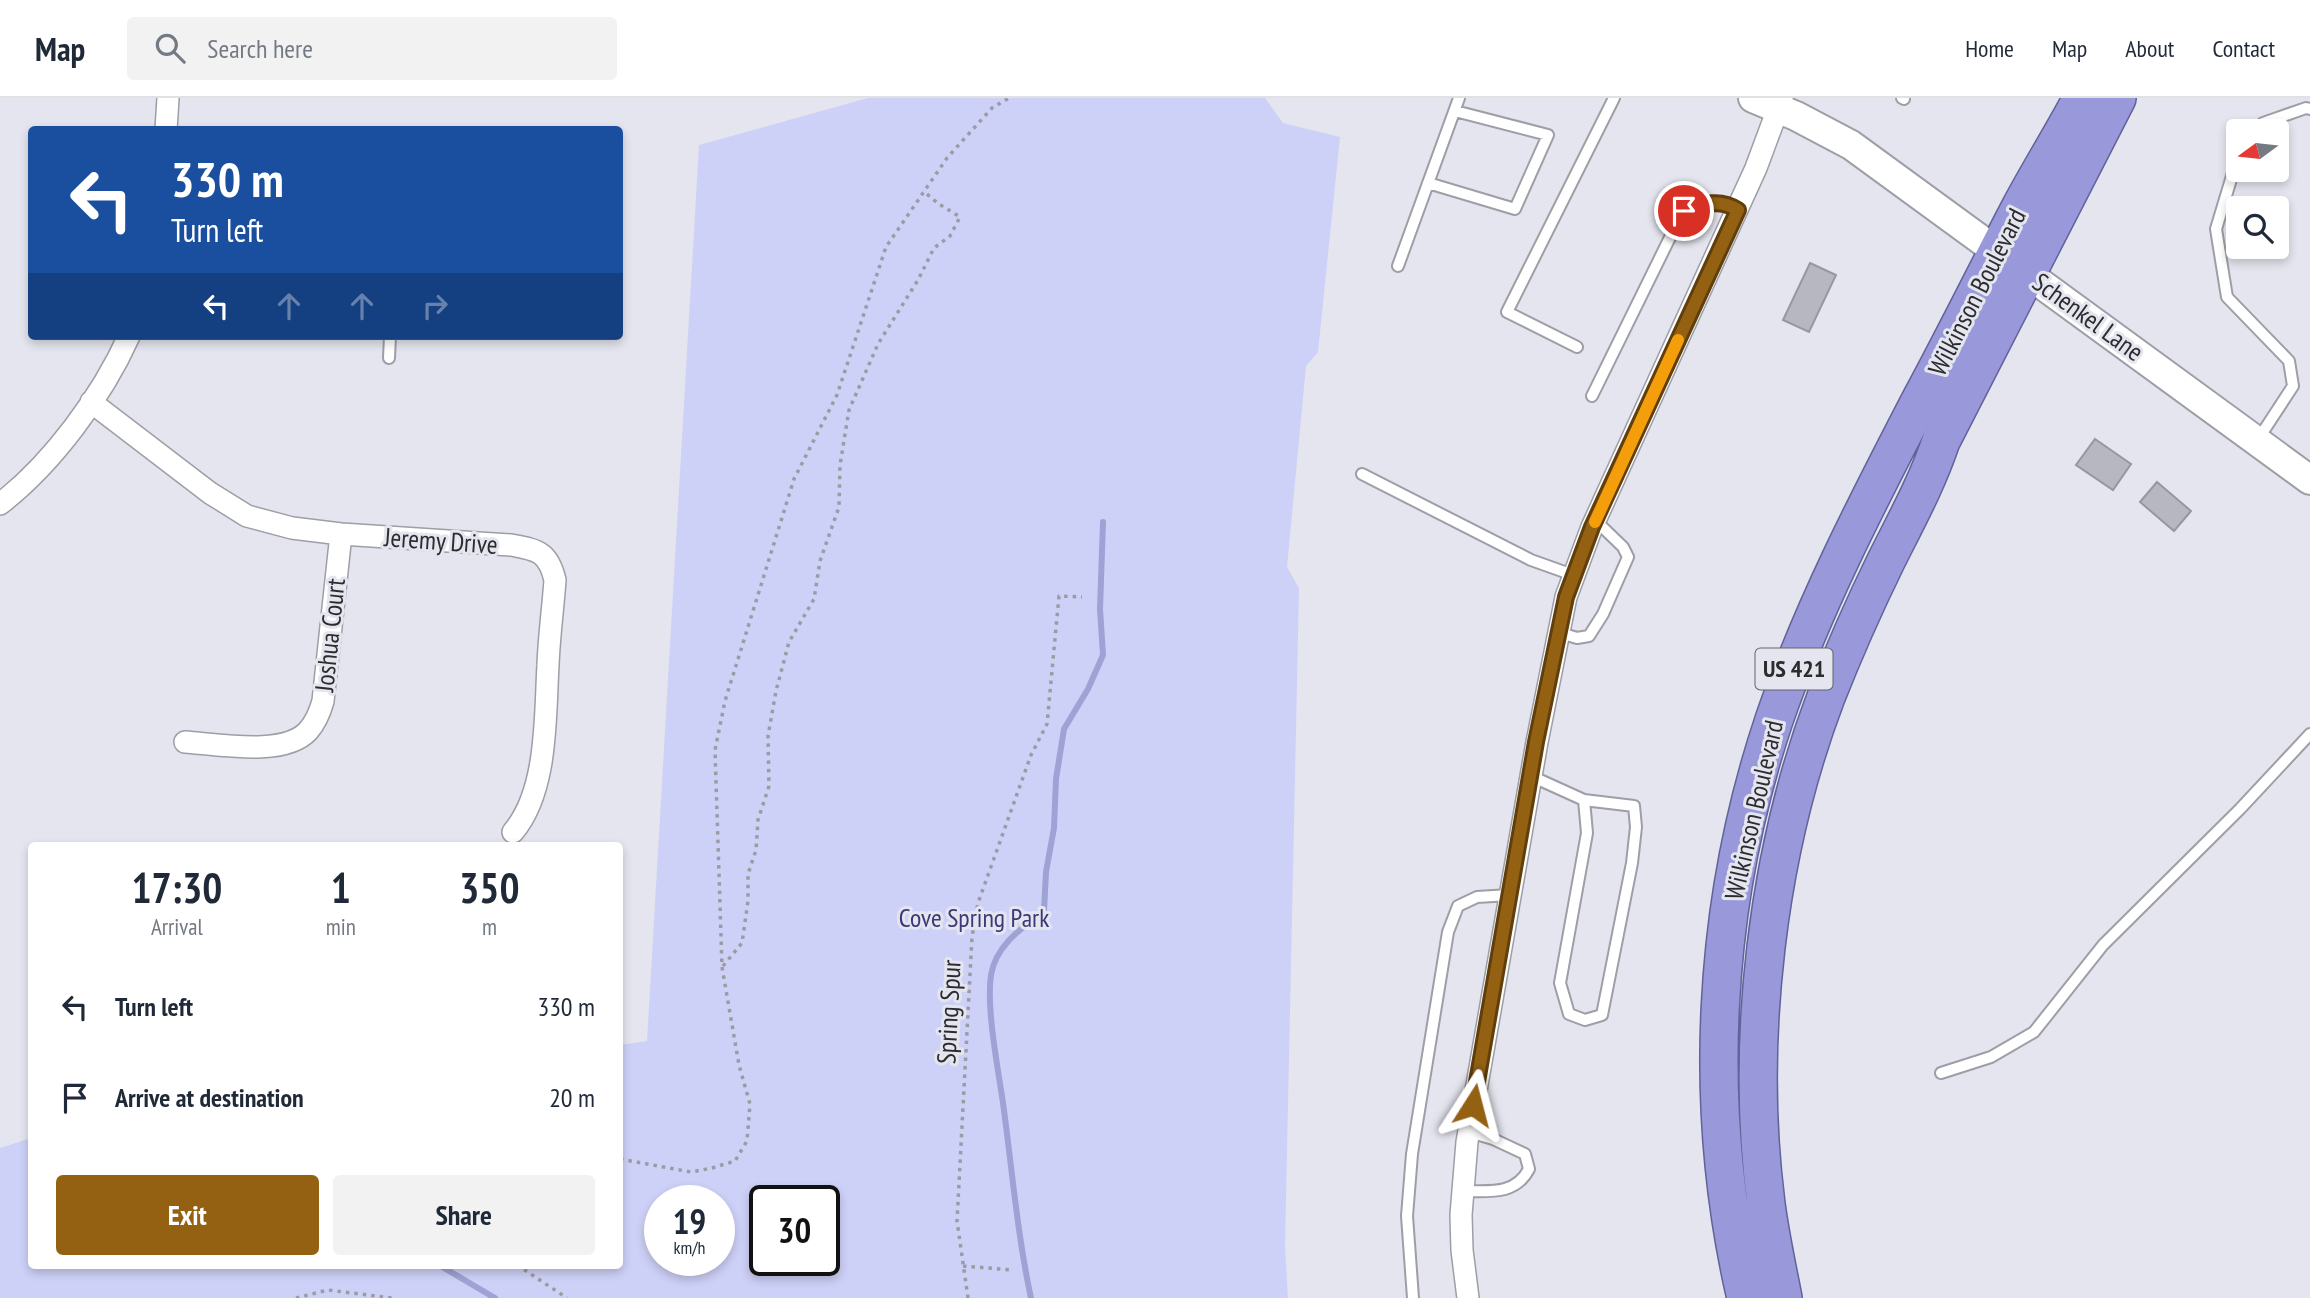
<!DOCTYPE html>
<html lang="en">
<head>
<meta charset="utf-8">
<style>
  body { margin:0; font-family:"PT Sans Narrow",sans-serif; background:#f2f2f3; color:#1f2937; height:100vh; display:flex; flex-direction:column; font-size:26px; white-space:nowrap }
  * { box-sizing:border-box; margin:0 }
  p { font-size:23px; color:#747a83 }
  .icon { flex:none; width:38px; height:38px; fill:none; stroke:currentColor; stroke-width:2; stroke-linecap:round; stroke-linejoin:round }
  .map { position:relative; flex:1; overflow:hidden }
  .details { position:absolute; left:28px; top:744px; width:595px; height:427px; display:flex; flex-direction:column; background:#fff; border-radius:7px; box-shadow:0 4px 10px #0003 }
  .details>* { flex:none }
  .top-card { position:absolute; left:28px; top:28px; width:595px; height:214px; border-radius:7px; box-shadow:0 4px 10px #0003; background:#1a4fa0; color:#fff; overflow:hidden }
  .needle { width:46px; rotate:255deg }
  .tools { position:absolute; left:2226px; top:21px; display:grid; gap:14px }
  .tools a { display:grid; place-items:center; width:63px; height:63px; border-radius:7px; background:#fff; box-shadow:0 4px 10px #0003; font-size:35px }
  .speed { position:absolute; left:644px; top:1087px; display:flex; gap:14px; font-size:35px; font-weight:700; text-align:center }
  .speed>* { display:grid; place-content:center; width:91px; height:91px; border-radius:50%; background:#fff; box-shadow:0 4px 10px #0003; line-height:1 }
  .speed small { font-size:18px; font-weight:400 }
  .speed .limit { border:4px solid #111; border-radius:10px; background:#fff; color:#111 }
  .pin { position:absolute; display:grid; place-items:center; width:60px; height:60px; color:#fff; margin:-30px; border:4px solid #fff; border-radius:50%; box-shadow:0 2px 7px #0007 }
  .me { position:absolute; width:77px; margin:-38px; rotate:9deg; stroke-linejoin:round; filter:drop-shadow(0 0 5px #0008) }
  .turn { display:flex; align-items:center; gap:24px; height:147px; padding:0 28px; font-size:32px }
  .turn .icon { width:91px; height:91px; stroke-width:2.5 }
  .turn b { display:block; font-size:49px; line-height:60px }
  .lanes { display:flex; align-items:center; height:66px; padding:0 28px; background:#0003; justify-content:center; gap:35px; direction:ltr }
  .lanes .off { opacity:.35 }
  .eta { display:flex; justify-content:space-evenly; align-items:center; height:119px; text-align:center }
  .eta b { font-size:42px; font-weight:600; line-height:49px }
  .action { display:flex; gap:14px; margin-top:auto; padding:14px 28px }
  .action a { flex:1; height:80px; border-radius:7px; background:#946113; color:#fff; font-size:28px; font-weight:600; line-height:80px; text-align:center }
  .action a+a { background:#f2f2f3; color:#1f2937 }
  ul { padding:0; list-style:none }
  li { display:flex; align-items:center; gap:21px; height:91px; padding:0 28px }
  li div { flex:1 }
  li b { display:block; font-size:26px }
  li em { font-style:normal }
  header { display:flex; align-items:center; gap:42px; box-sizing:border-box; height:98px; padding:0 35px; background:#fff; border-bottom:2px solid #e0e1e3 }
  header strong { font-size:33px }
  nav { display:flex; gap:38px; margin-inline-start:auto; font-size:24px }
  .search { width:490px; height:63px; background:#f2f2f3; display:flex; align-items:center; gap:18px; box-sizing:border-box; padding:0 24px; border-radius:7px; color:#747a83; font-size:26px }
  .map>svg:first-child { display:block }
</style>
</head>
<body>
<header>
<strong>Map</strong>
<div class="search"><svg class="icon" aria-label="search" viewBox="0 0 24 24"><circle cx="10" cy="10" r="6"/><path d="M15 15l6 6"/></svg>Search here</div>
<nav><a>Home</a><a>Map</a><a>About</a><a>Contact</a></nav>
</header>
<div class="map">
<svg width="2310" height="1200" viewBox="0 0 2310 1200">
  <rect width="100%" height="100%" fill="#e4e5ee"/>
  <path fill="#ced1f7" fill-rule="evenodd" d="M868 0H1265L1283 25 1340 39 1318 254 1306 268 1287 469 1299 490 1285 1148 1288 1200H0V1050L31 1040 32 1167H620V947L647 943 699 47ZM660 1102H719V1162H660ZM765 1102H824V1162H765Z"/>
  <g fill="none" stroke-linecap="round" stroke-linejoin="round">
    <path stroke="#9fa2d4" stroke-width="6" d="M439 1167 495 1200
      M1031 1200C1017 1135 1012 1070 1003 1005 998 970 986 910 991 877 996 847 1022 830 1044 813L1046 774 1054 730 1056 681 1064 631 1088 591 1103 557 1100 511 1103 424"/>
  </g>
  <path fill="#b6b7c0" stroke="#96979f" stroke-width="2" d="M1810 165 1836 177 1809 234 1783 222Z
    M2095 341 2131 366 2113 392 2076 367Z
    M2157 384 2191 413 2174 433 2140 404Z"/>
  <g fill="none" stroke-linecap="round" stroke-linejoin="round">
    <g stroke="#9d9ea6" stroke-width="14">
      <path id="service" d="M1902 0 1904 1
        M2257 33 2263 25 2306 10 2310 11
        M2238 58 2216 131 2227 199 2289 263 2293 288 2257 343
        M1428 85 1515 111 1548 37 1455 13
        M1398 168 1459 0
        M1577 249 1507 214 1614 0
        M389 260 390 238
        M1592 298 1683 113C1704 106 1719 100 1738 112
        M1362 376 1531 462 1573 477
        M1557 534 1577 540 1589 538 1603 516 1628 459 1623 449 1595 422
        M1531 678 1584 702 1587 735 1560 885 1569 916 1585 922 1602 917 1632 765 1636 729 1634 708 1584 702
        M1941 975 1991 959 2034 934 2103 847 2240 711 2310 636
        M1461 1093C1488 1093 1515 1098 1529 1071L1525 1056 1493 1041 1469 1034
        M1413 1200 1407 1118 1412 1056 1448 834 1458 808 1477 799 1510 797"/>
    </g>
    <g stroke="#9d9ea6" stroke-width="24">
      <path id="minor" d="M166 32 168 0
        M91 304 210 395 247 418 292 430 341 436 511 447C537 452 548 453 555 482 553 510 549 539 548 567 545 618 548 693 513 734
        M0 406C52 366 102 298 129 238
        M185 644C218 646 284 659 308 633 316 624 320 614 323 603L341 436
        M1468 1200 1462 1152 1461 1117 1467 1044 1537 644 1566 499 1592 429 1756 70 1782 0"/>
    </g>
    <g stroke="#9d9ea6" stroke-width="32">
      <path id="tertiary" d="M1753 0 1796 18 1851 47 2310 382"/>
    </g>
    <g stroke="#616299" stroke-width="40">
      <path id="trunk" d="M1746 1200C1702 1011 1712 807 1774 622 1812 511 1867 405 1921 301 1955 238 1986 175 2019 112 2039 74 2062 38 2082 0
        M1783 1200C1777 1169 1770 1137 1766 1106 1745 942 1767 754 1826 599 1844 553 1864 508 1886 463 1906 423 1927 385 1941 343L2117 0"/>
    </g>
    <path stroke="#9b9ca3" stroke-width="3.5" stroke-dasharray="3.5 5" stroke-linecap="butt" d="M723 868 742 845 748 803V776L756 752 758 722 769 688 768 638 776 593 789 544 814 501 820 463 839 409 840 367 849 312 878 246 918 182 934 150 950 138 960 119 939 106 923 93
      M620 1061 691 1074 712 1070 735 1063 747 1043 750 1006 739 967 722 869 715 652 725 603 794 381 837 297 886 149 947 60 992 10 1009 0
      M517 1167 567 1200
      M963 1168 1013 1172
      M296 1200 328 1192 392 1200
      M968 1200 957 1123 972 839 978 805 1031 657 1047 626 1059 498 1082 499"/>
    <use href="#service" stroke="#fff" stroke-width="10"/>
    <use href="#minor" stroke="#fff" stroke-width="21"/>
    <use href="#tertiary" stroke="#fff" stroke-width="28"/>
    <use href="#trunk" stroke="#9898db" stroke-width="37"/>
  </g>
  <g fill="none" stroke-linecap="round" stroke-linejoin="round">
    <g stroke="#603f0c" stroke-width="18">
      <path id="route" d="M1473 1007 1536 644 1566 499 1592 429 1738 112C1719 100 1704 106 1684 113"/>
    </g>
    <use href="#route" stroke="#946113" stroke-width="12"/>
    <path stroke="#f59e0b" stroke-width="12" d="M1595 424 1678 242"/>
  </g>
  <g text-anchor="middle" stroke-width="6" stroke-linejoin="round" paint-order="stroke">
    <rect fill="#e4e5ee" stroke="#636468" stroke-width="2" x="1755.5" y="550.5" width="77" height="41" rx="5"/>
    <g font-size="24" font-weight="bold" fill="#2c2c2f">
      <text x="1794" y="579">US 421</text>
    </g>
    <g font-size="26" fill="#2c2c2f" stroke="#e4e5ee">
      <text transform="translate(1977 194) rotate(-63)" y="9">Wilkinson Boulevard</text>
      <text transform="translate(2088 219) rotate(36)" y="9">Schenkel Lane</text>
      <text transform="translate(441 443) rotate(4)" y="9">Jeremy Drive</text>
      <text transform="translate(330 537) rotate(-84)" y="9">Joshua Court</text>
      <text transform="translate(1754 712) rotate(-77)" y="9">Wilkinson Boulevard</text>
      <text transform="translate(949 914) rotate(-87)" y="9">Spring Spur</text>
    </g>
    <g font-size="26" fill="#3c3978" stroke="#e4e5ee">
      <text x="974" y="829">Cove Spring Park</text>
    </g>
  </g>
</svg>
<div class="tools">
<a><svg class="needle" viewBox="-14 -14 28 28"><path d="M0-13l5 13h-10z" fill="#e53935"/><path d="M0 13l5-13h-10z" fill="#747a83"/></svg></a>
<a><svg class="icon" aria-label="search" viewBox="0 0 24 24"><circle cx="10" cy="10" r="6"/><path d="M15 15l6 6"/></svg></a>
</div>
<div class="speed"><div>19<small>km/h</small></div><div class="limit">30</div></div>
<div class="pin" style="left:1684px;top:113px;background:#d93025"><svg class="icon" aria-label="arrive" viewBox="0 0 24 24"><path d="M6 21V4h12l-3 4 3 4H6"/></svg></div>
<svg class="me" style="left:1473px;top:1007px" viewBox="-20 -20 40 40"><path d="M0-17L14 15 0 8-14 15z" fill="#946113" stroke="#fff" stroke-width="4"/></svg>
<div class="top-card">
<div class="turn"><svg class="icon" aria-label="left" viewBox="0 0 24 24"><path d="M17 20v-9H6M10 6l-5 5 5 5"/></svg><div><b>330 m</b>Turn left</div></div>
<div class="lanes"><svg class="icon" aria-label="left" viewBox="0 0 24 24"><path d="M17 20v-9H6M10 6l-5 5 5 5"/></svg><svg class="icon off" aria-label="ahead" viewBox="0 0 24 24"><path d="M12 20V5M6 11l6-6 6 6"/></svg><svg class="icon off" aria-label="ahead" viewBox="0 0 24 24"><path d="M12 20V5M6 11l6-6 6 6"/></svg><svg class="icon off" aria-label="right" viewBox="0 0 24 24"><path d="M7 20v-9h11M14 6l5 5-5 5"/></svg></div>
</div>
<section class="details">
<div class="eta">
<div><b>17:30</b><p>Arrival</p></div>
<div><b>1</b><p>min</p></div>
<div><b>350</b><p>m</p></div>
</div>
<ul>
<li><svg class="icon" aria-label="left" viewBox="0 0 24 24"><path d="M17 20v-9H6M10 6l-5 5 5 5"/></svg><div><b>Turn left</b></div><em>330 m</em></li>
<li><svg class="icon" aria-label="arrive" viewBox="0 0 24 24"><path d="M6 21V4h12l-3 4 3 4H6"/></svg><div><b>Arrive at destination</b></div><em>20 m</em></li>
</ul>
<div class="action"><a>Exit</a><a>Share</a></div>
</section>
</div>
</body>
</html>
